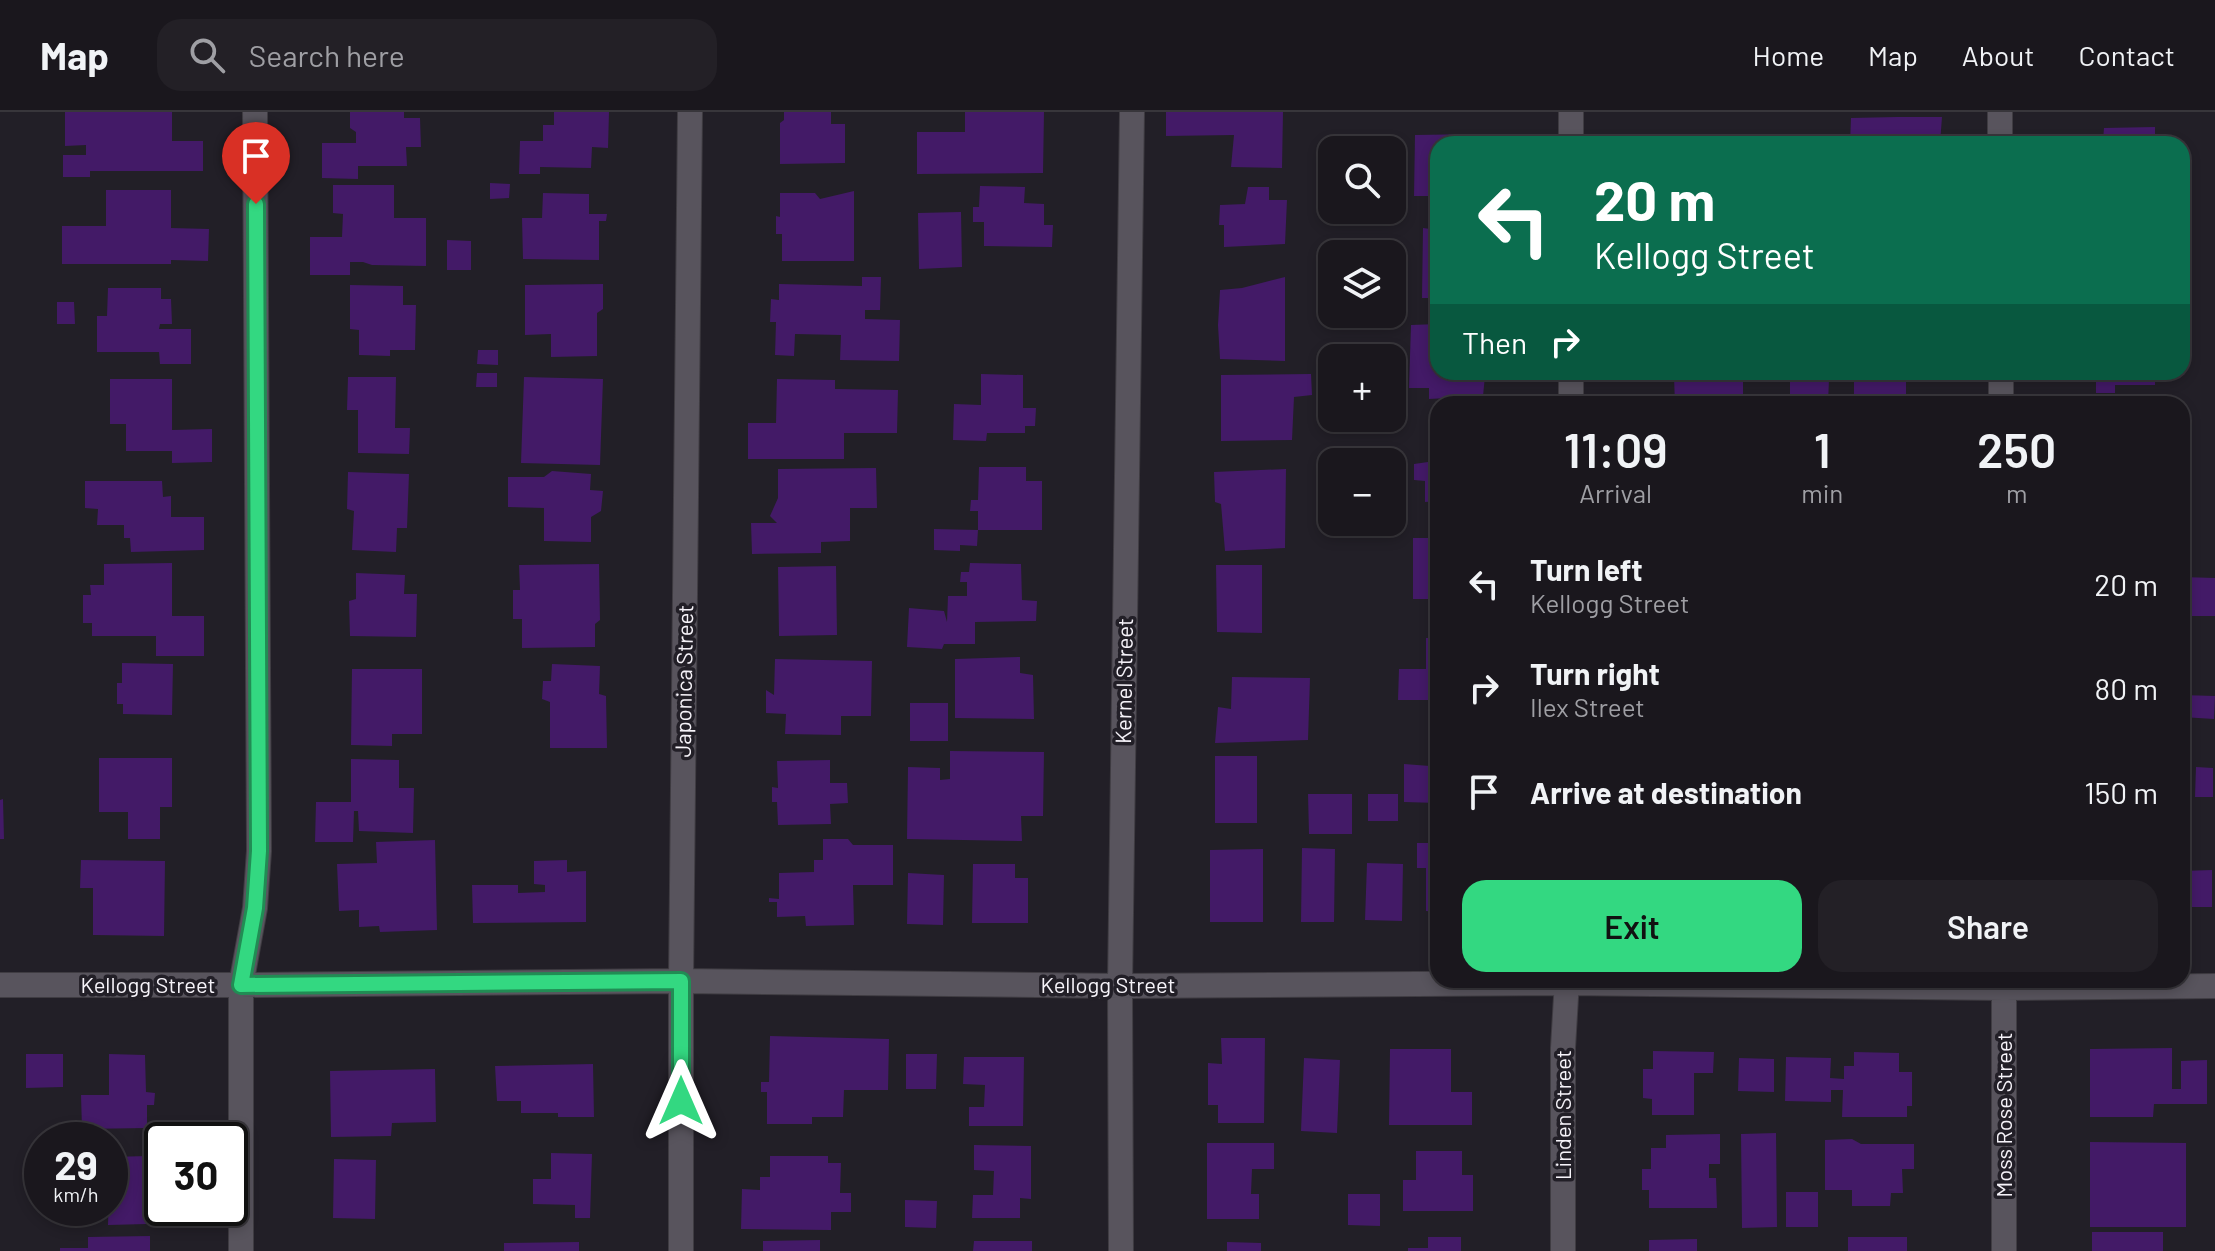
<!DOCTYPE html>
<html lang="en">
<head>
<meta charset="utf-8">
<style>
  body { margin:0; font-family:Barlow,sans-serif; background:#232026; color:#f1f3f6; height:100vh; display:flex; flex-direction:column; font-size:30px; white-space:nowrap }
  * { box-sizing:border-box; margin:0 }
  p { font-size:26px; color:#9f9fa4 }
  .icon { flex:none; width:44px; height:44px; fill:none; stroke:currentColor; stroke-width:2; stroke-linecap:round; stroke-linejoin:round }
  .map { position:relative; flex:1; overflow:hidden }
  .sheet { position:absolute; left:1430px; top:284px; width:760px; height:592px; display:flex; flex-direction:column; background:#1a171d; border-radius:24px; box-shadow:0 4px 12px #0003,0 0 0 2px #38363b }
  .sheet>* { flex:none }
  .hud { position:absolute; left:1430px; top:24px; width:760px; height:244px; border-radius:24px; box-shadow:0 4px 12px #0003,0 0 0 2px #38363b; background:#0b6e4f; color:#fff; overflow:hidden }
  .tools { position:absolute; left:1318px; top:24px; display:grid; gap:16px }
  .tools a { display:grid; place-items:center; width:88px; height:88px; border-radius:16px; background:#1a171d; box-shadow:0 4px 12px #0003,0 0 0 2px #38363b; font-size:40px }
  .speed { position:absolute; left:24px; top:1010px; display:flex; gap:16px; font-size:40px; font-weight:700; text-align:center }
  .speed>* { display:grid; place-content:center; width:104px; height:104px; border-radius:50%; background:#1a171d; box-shadow:0 4px 12px #0003,0 0 0 2px #38363b; line-height:1 }
  .speed small { font-size:20px; font-weight:400 }
  .speed .limit { border:4px solid #111; border-radius:12px; background:#fff; color:#111 }
  .pin { position:absolute; display:grid; place-items:center; width:68px; height:68px; color:#fff; margin:-82px -34px; border-radius:50% 50% 50% 0; rotate:-45deg; box-shadow:0 0 8px #0007 }
  .pin .icon { rotate:45deg }
  .me { position:absolute; width:88px; margin:-44px; rotate:0deg; stroke-linejoin:round; filter:drop-shadow(0 0 6px #0008) }
  .turn { display:flex; align-items:center; gap:28px; height:168px; padding:0 32px; font-size:36px }
  .turn .icon { width:104px; height:104px; stroke-width:2.5 }
  .turn b { display:block; font-size:56px; line-height:68px }
  .then { display:flex; align-items:center; height:76px; padding:0 32px; background:#0003; gap:16px; font-size:30px }
  .eta { display:flex; justify-content:space-evenly; align-items:center; height:136px; text-align:center }
  .eta b { font-size:48px; font-weight:600; line-height:56px }
  .button { display:flex; gap:16px; margin-top:auto; padding:16px 32px }
  .button a { flex:1; height:92px; border-radius:24px; background:#33d881; color:#111; font-size:32px; font-weight:600; line-height:92px; text-align:center }
  .button a+a { background:#232026; color:#f1f3f6 }
  ul { padding:0; list-style:none }
  li { display:flex; align-items:center; gap:24px; height:104px; padding:0 32px }
  li div { flex:1 }
  li b { display:block; font-size:30px }
  li em { font-style:normal }
  header { display:flex; align-items:center; gap:48px; box-sizing:border-box; height:112px; padding:0 40px; background:#1a171d; border-bottom:2px solid #38363b }
  header strong { font-size:38px }
  nav { display:flex; gap:44px; margin-inline-start:auto; font-size:28px }
  .search { width:560px; height:72px; background:#232026; display:flex; align-items:center; gap:20px; box-sizing:border-box; padding:0 28px; border-radius:24px; color:#9f9fa4; font-size:30px }
  .map>svg:first-child { display:block }
</style>
</head>
<body>
<header>
<strong>Map</strong>
<div class="search"><svg class="icon" aria-label="search" viewBox="0 0 24 24"><circle cx="10" cy="10" r="6"/><path d="M15 15l6 6"/></svg>Search here</div>
<nav><a>Home</a><a>Map</a><a>About</a><a>Contact</a></nav>
</header>
<div class="map">
<svg width="2215" height="1139" viewBox="0 0 2215 1139">
  <rect width="100%" height="100%" fill="#221f27"/>
  <path fill="#431a67" d="M65 0H172V29H203V59H90V65H63V43H86V33L65 34Z
    M350 0H404V6H420L421 35H406L407 54H358V67L322 66V31H356V20L350 16Z
    M554 0H609L608 36 592 35 591 56 540 55V62H519L520 29H543V13H554Z
    M784 0H831V12H845V51L780 52V11L784 8Z
    M965 0H1044L1043 61 917 62V20H965Z
    M1166 0H1283L1282 56 1231 55 1234 23 1166 24Z
    M1897 5H1942L1940 32H1850L1851 6Z
    M2155 15V32H2095V30L2103 29 2104 16Z
    M1478 22V32H1438V84H1414L1415 23Z
    M1720 22V32H1659V26Z
    M1404 56 1403 99H1392V57Z
    M490 71 510 72 509 86 490 87Z
    M333 73H394V106H426V154L372 153 363 150H350V163H310V125H342L343 102 333 101Z
    M980 74 1025 75 1024 91 1044 92V113H1053L1052 135 984 134V110H973V95H979Z
    M1248 75H1269V88H1287L1285 132 1224 135V113H1219L1220 93 1245 92Z
    M106 78H171V116L209 117 208 149 171 148V152H62V114H106Z
    M854 79V149H782V122H776V104L780 105V81H815L820 87Z
    M543 81 589 82V102H607L606 109H599V148L523 147 522 106H542Z
    M961 100 962 155 919 157 918 101Z
    M1423 116 1438 118V186H1422Z
    M447 128 471 129V158H447Z
    M862 165H881L880 198H865V207L900 208 899 249 840 248 841 223 795 222 794 244 775 243 776 210H770L771 187 779 188V172L862 174Z
    M1285 165V249L1220 247 1218 213 1220 178 1242 176Z
    M603 172V197L597 201V244L551 245V222L525 223V173Z
    M350 173 403 174V193H416L415 238H390V244L359 243V218L350 217Z
    M108 176H161V187H171L172 212H160L159 217H191V252H160L159 240H97V204H107Z
    M57 190H74L75 212H57Z
    M1438 212V260H1469V262L1485 264 1483 284 1429 287V276H1409L1411 213Z
    M478 238H498V253L477 252Z
    M1652 260H1743V292H1675L1674 265 1652 268Z
    M1790 260H1906V288L1854 284V267H1829L1828 292H1790Z
    M2096 260H2155V273H2115V281H2096Z
    M477 261H497V275H476Z
    M981 262 1023 263V296H1036L1035 314H1025V321H987L986 329 953 328 954 292 981 293Z
    M1311 262 1312 283 1294 285 1292 328 1221 329V263Z
    M348 265H396L395 316H410L409 342 358 341V298H347Z
    M524 265 603 267 600 353 521 351Z
    M110 267H172V318L212 317V350L172 351V339H126V312H110Z
    M777 267 835 268V277L898 278 897 321H844V347H748V311H776Z
    M1429 319 1438 320V389L1425 390V369L1414 368V352L1428 350Z
    M979 355H1026V369H1042V418H978V399H970L971 388H978Z
    M876 356 877 396H850V429L821 430V441L752 442 751 411H777L770 404 778 386V357Z
    M1286 357 1285 436 1225 439 1221 392 1215 390 1214 360Z
    M552 359 591 362 590 378 603 379 601 399 591 405V430L544 429V396L508 395V365H544Z
    M348 360 409 362 407 416H397L396 440 352 438 354 399 347 397Z
    M85 369H162L163 385 171 384V405H204V438L131 440 130 426H124V413H97L98 397 85 396Z
    M934 417 978 418 977 434 960 433V439L934 438Z
    M1413 426H1438V487H1413Z
    M172 451V504H204V544H156V524H92V511H83V483H91L90 473H104V452Z
    M970 451 1021 452 1022 488 1037 489 1036 509 975 510V532H944L942 537 907 535 909 496 944 499 947 510 948 484H967V470H960L961 460H969Z
    M599 452 600 508 595 512V535L522 536V507H513V478H520L519 453Z
    M1216 453H1262V521L1217 520Z
    M836 454 837 523 779 524 778 455Z
    M356 461 405 463 404 482H417L416 525 350 524 349 489 356 487Z
    M2182 465 2215 466V504H2182Z
    M1426 526H1438V588H1398L1399 557H1426Z
    M1020 545V561L1033 563 1034 607 955 606V547Z
    M775 547 872 549 871 604H841V623L785 622 786 602 766 601V578L774 583Z
    M122 551 173 552 172 603 123 602V592H117V571H122Z
    M552 552 600 554 599 582 606 584 607 636H550V590L542 587 543 569H551Z
    M352 557H422V622H392V634L351 633Z
    M1232 565 1310 566 1308 628 1215 631 1218 595 1231 597Z
    M2182 583 2215 584 2214 607 2182 605Z
    M910 591H948V629H910Z
    M1428 624H1438V691L1404 690V652L1430 654Z
    M950 639 1044 640 1043 704H1021L1022 729 907 727 908 655 940 656V668L950 667Z
    M1215 644H1257V711H1215Z
    M99 646H172V695H160V727H128V700H99Z
    M351 647 399 648V676H414L413 721 359 719 358 699H354L353 730H315L316 690H351Z
    M830 648V671H847L848 691 830 692 831 712 778 713 777 690H772V675L778 676 777 649Z
    M2196 655 2213 656V685H2195Z
    M1308 682H1352V722H1309Z
    M1368 682H1398V709H1368Z
    M3 687 4 727H0V688Z
    M823 727H848L853 733H893V773H853L854 813 806 814 805 804 777 805V790H769V786L779 787V761L814 760V748H823Z
    M435 728 437 818 380 820 379 814 359 815V798L339 799 337 752 377 751 376 730Z
    M1417 731H1438V800L1426 799V756H1417Z
    M1302 736 1335 737 1334 810H1301Z
    M1263 737V810H1210V738Z
    M81 748 165 749 164 824 93 823V776H80Z
    M567 748V760L586 759V810L473 811 472 773H518V781L545 780V773L534 772V749Z
    M1367 751 1403 752 1402 809 1365 808Z
    M973 752H1015V766H1028V811H972Z
    M2212 758V795H2182V759Z
    M908 761 944 763 943 813 907 812Z
    M770 924 889 927 888 978H844L843 1005H812V1012H767V980H761V970H769Z
    M1221 926H1265L1264 1011H1218V993H1208V951L1222 952Z
    M2172 936V977H2181V949L2207 948V992H2154L2153 1005H2090V937Z
    M1390 937H1451V980H1472V1013H1389Z
    M1653 939 1714 940 1713 961H1694V1003H1652V987L1643 986V957H1653Z
    M1854 940 1899 941V960H1912V994H1907V1005H1842L1843 978H1831V990L1785 989 1786 945 1831 946 1830 966 1844 967V954H1854Z
    M26 942H63V975L26 976Z
    M109 942 145 943 146 980 155 981 154 993H147V1016L82 1017 81 983H109Z
    M906 942H937L936 977H906Z
    M964 945H1024L1023 1014H969V995H984L985 973 963 972Z
    M1304 946 1340 948 1337 1021 1301 1019Z
    M1739 946 1774 947V980L1738 979Z
    M593 952 594 1005H558V1001H521V989H497L495 954Z
    M435 957 436 1010 392 1011 391 1024 331 1025 330 959Z
    M1776 1021 1777 1115 1742 1116 1741 1022Z
    M1720 1022V1052H1709V1066H1716L1717 1096H1649V1078H1642V1057H1651V1036H1666V1023Z
    M1852 1027 1861 1032H1914V1057H1902L1903 1081H1891L1890 1094H1852V1078H1825V1028Z
    M2090 1030 2186 1031V1115H2090Z
    M1207 1031H1274V1057H1252L1251 1082H1259V1107H1207Z
    M974 1033 1031 1034V1087L1020 1086V1106H972L973 1083H993L994 1059 974 1058Z
    M1416 1039H1462V1063H1473V1099H1403V1068H1416Z
    M551 1041 592 1042 590 1106H575V1093L533 1092V1067H551Z
    M148 1044V1068H158L159 1077H146L147 1112 108 1113 110 1045Z
    M770 1044H828V1051H841L840 1081H851V1100H831V1118L741 1117 742 1077 760 1078V1065H770Z
    M334 1047 376 1048 375 1107 333 1106Z
    M1786 1080H1818V1115H1786Z
    M1348 1082H1380V1114L1348 1113Z
    M905 1088 937 1089 936 1116 905 1115Z
    M2092 1120H2163V1139H2092Z
    M150 1124V1139H60V1136H88V1125Z
    M1428 1125H1461V1139H1408V1136H1428Z
    M1848 1125H1907V1139H1848Z
    M1697 1127V1139H1649V1128Z
    M820 1128V1139H763V1129Z
    M974 1129H1032V1139H973Z
    M579 1130V1139H504V1131Z
    M1227 1130 1261 1131V1139H1227Z"/>
  <g fill="none" stroke-linecap="round" stroke-linejoin="round">
    <g stroke="#3f3c42" stroke-width="26">
      <path id="street" d="M2000 0V32
        M1571 32V0
        M2001 260V292
        M1571 292V260
        M0 873H241L681 869 1120 874 1567 871 2004 876 2215 874
        M241 1139V873L255 796 259 739 255 0
        M681 1139V869L690 0
        M1121 1139 1120 874 1132 0
        M1563 1139V936L1567 868
        M2004 1139V868"/>
    </g>
    <use href="#street" stroke="#58545d" stroke-width="24"/>
  </g>
  <g fill="none" stroke-linecap="round" stroke-linejoin="round">
    <g stroke="#218c54" stroke-width="20">
      <path id="route" d="M256 92 259 739 255 796 241 873 681 869V989"/>
    </g>
    <use href="#route" stroke="#33d881" stroke-width="14"/>
  </g>
  <g text-anchor="middle" stroke-width="7" stroke-linejoin="round" paint-order="stroke">
    <g font-size="22" fill="#f6f3f9" stroke="#221f27">
      <text transform="translate(684 569) rotate(-89)" y="8">Japonica Street</text>
      <text transform="translate(1124 569) rotate(-89)" y="8">Kernel Street</text>
      <text x="148" y="881">Kellogg Street</text>
      <text x="1108" y="881">Kellogg Street</text>
      <text transform="translate(1563 1003) rotate(-90)" y="8">Linden Street</text>
      <text transform="translate(2004 1003) rotate(-90)" y="8">Moss Rose Street</text>
    </g>
  </g>
</svg>
<div class="tools">
<a><svg class="icon" aria-label="search" viewBox="0 0 24 24"><circle cx="10" cy="10" r="6"/><path d="M15 15l6 6"/></svg></a>
<a><svg class="icon" aria-label="layers" viewBox="0 0 24 24"><path d="M12 4l9 5-9 5-9-5zM3 14l9 5 9-5"/></svg></a>
<a>+</a>
<a>−</a>
</div>
<div class="speed"><div>29<small>km/h</small></div><div class="limit">30</div></div>
<div class="pin" style="left:256px;top:92px;background:#d93025"><svg class="icon" aria-label="arrive" viewBox="0 0 24 24"><path d="M6 21V4h12l-3 4 3 4H6"/></svg></div>
<svg class="me" style="left:681px;top:989px" viewBox="-20 -20 40 40"><path d="M0-17L14 15 0 8-14 15z" fill="#33d881" stroke="#fff" stroke-width="4"/></svg>
<div class="hud">
<div class="turn"><svg class="icon" aria-label="left" viewBox="0 0 24 24"><path d="M17 20v-9H6M10 6l-5 5 5 5"/></svg><div><b>20 m</b>Kellogg Street</div></div>
<div class="then">Then<svg class="icon" aria-label="right" viewBox="0 0 24 24"><path d="M7 20v-9h11M14 6l5 5-5 5"/></svg></div>
</div>
<section class="sheet">
<div class="eta">
<div><b>11:09</b><p>Arrival</p></div>
<div><b>1</b><p>min</p></div>
<div><b>250</b><p>m</p></div>
</div>
<ul>
<li><svg class="icon" aria-label="left" viewBox="0 0 24 24"><path d="M17 20v-9H6M10 6l-5 5 5 5"/></svg><div><b>Turn left</b><p>Kellogg Street</p></div><em>20 m</em></li>
<li><svg class="icon" aria-label="right" viewBox="0 0 24 24"><path d="M7 20v-9h11M14 6l5 5-5 5"/></svg><div><b>Turn right</b><p>Ilex Street</p></div><em>80 m</em></li>
<li><svg class="icon" aria-label="arrive" viewBox="0 0 24 24"><path d="M6 21V4h12l-3 4 3 4H6"/></svg><div><b>Arrive at destination</b></div><em>150 m</em></li>
</ul>
<div class="button"><a>Exit</a><a>Share</a></div>
</section>
</div>
</body>
</html>
